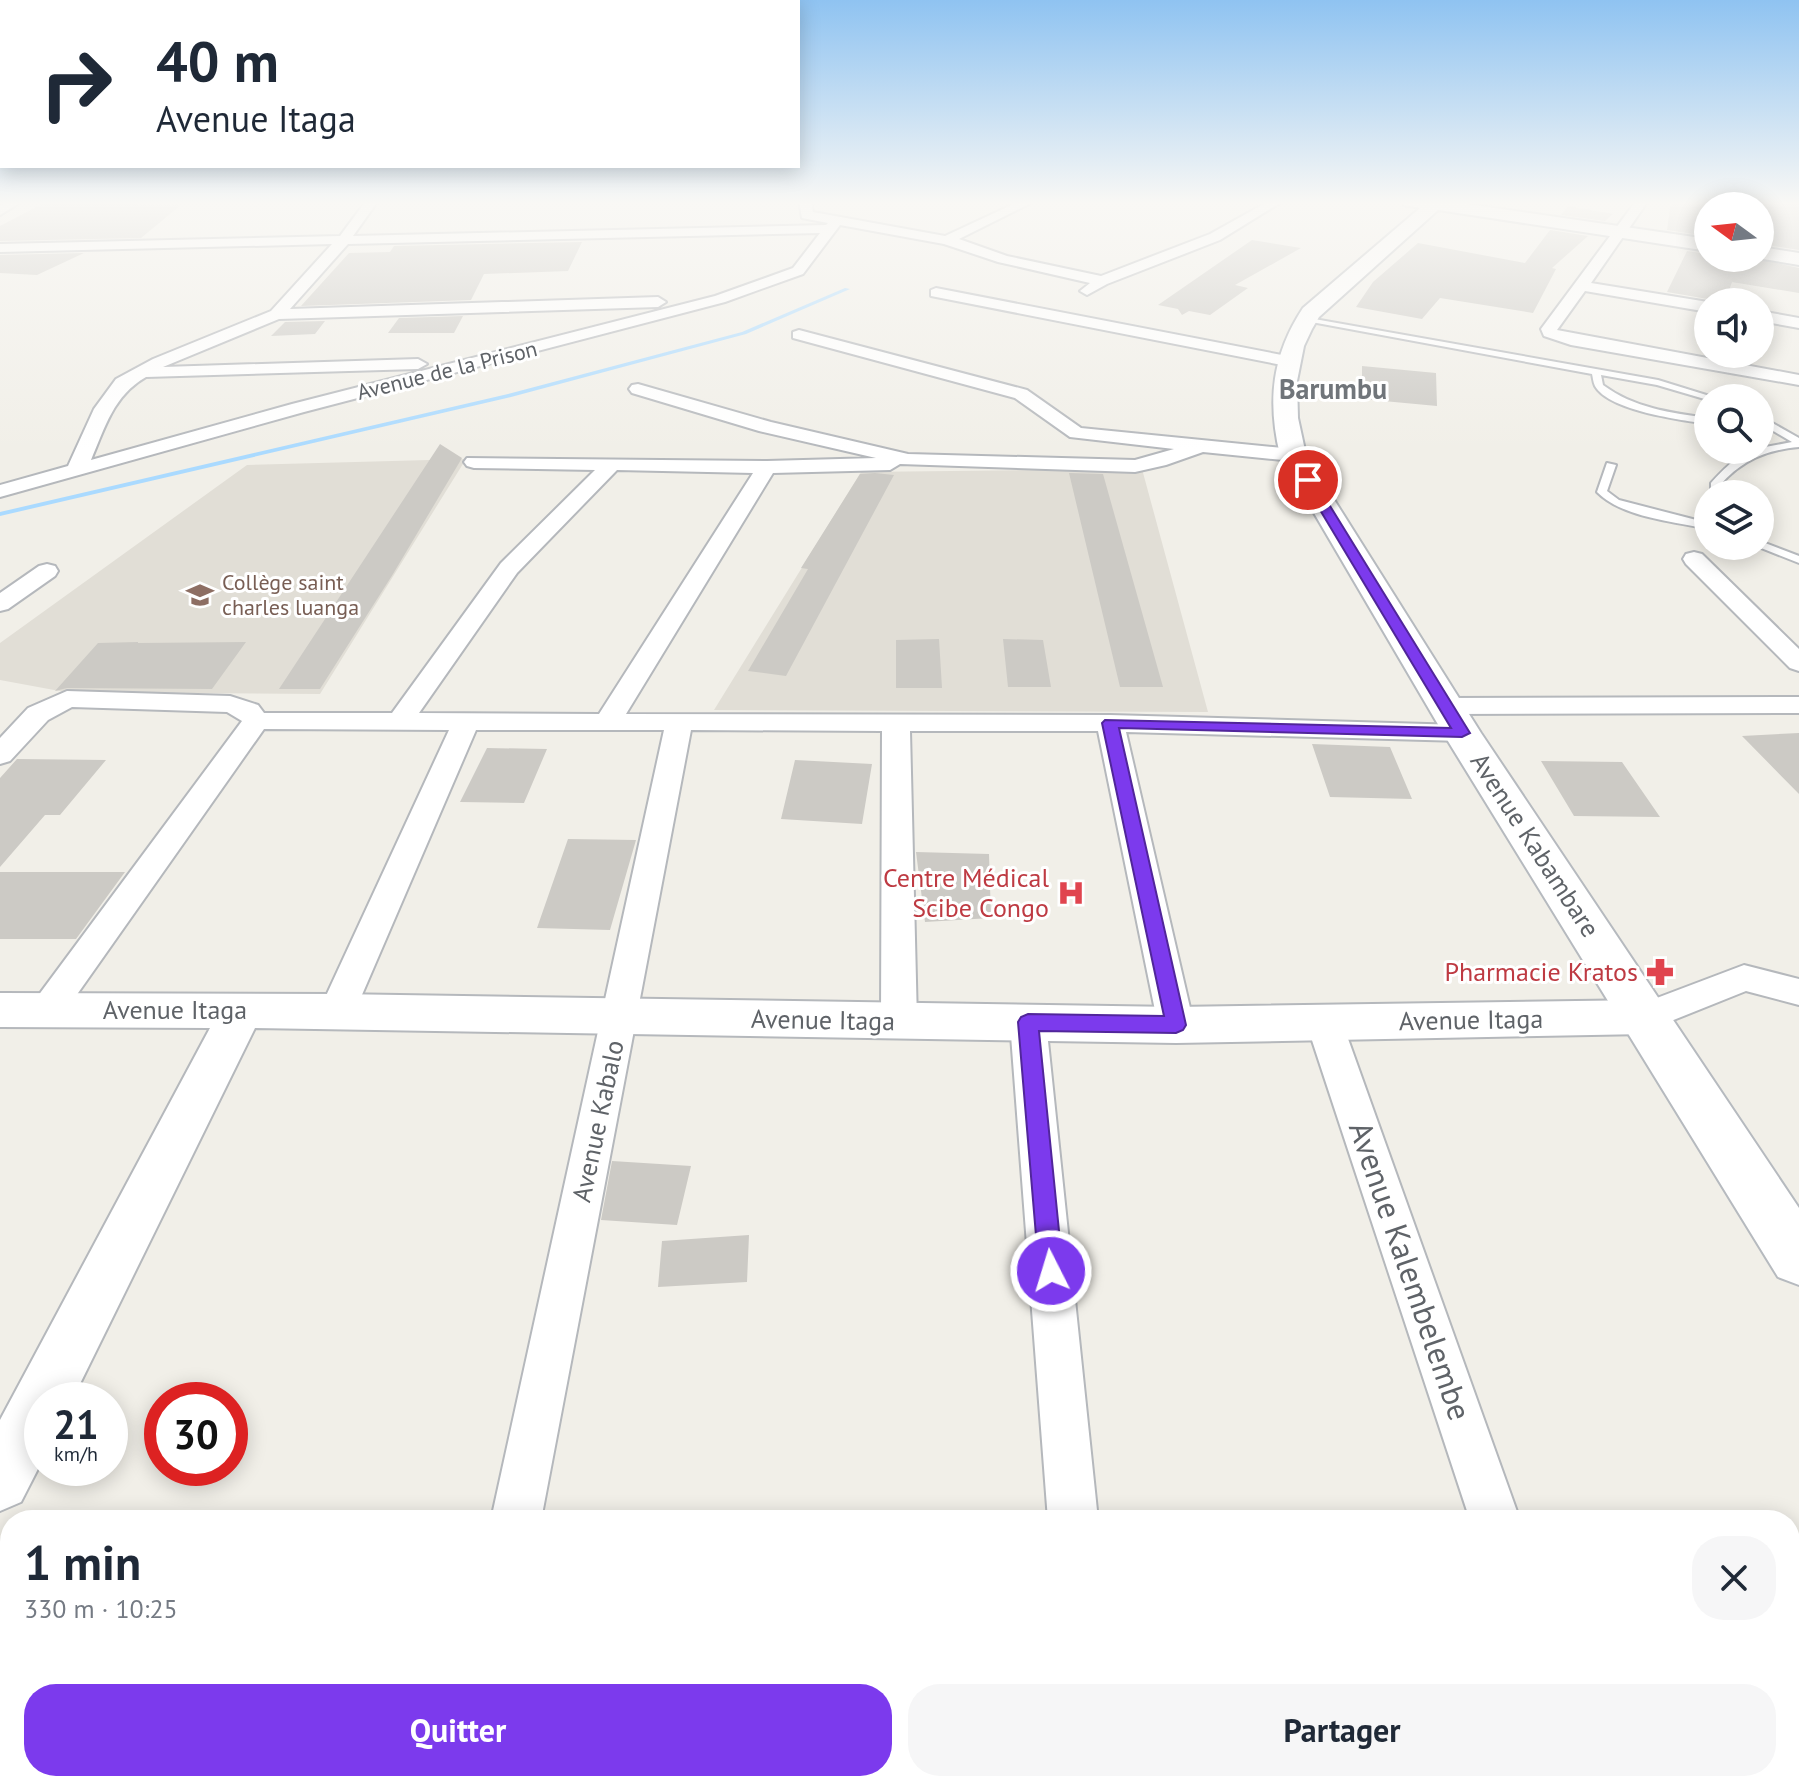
<!DOCTYPE html>
<html lang="fr">
<head>
<meta charset="utf-8">
<style>
  body { margin:0; font-family:"PT Sans",sans-serif; background:#f6f6f7; color:#1f2937; height:100vh; display:flex; flex-direction:column; font-size:30px; white-space:nowrap }
  * { box-sizing:border-box; margin:0 }
  p { font-size:26px; color:#747a83 }
  .icon { flex:none; width:44px; height:44px; fill:none; stroke:currentColor; stroke-width:2; stroke-linecap:round; stroke-linejoin:round }
  .map { position:relative; flex:1; overflow:hidden }
  .drawer { position:absolute; left:0px; top:1510px; width:1800px; height:282px; display:flex; flex-direction:column; background:#fff; border-radius:32px 32px 0 0; box-shadow:0 4px 20px #0003 }
  .drawer>* { flex:none }
  .guide { position:absolute; left:0px; top:0px; width:800px; height:168px; box-shadow:0 4px 20px #0003; background:#fff; color:#1f2937; overflow:hidden }
  .needle { width:52px; rotate:285deg }
  .buttons { position:absolute; left:1694px; top:192px; display:grid; gap:16px }
  .buttons a { display:grid; place-items:center; width:80px; height:80px; border-radius:50%; background:#fff; box-shadow:0 4px 20px #0003; font-size:40px }
  .speed { position:absolute; left:24px; top:1382px; display:flex; gap:16px; font-size:40px; font-weight:700; text-align:center }
  .speed>* { display:grid; place-content:center; width:104px; height:104px; border-radius:50%; background:#fff; box-shadow:0 4px 20px #0003; line-height:1 }
  .speed small { font-size:20px; font-weight:400 }
  .speed .limit { border:12px solid #d22; background:#fff; color:#111 }
  .pin { position:absolute; display:grid; place-items:center; width:68px; height:68px; color:#fff; margin:-34px; border:4px solid #fff; border-radius:50%; box-shadow:0 2px 8px #0007 }
  .me { position:absolute; width:88px; margin:-44px; rotate:355deg; stroke-linejoin:round; filter:drop-shadow(0 0 6px #0008) }
  .turn { display:flex; align-items:center; gap:28px; height:168px; padding:0 24px; font-size:36px }
  .turn .icon { width:104px; height:104px; stroke-width:2.5 }
  .turn b { display:block; font-size:56px; line-height:68px }
  .round { display:grid; place-items:center; flex:none; width:84px; height:84px; border-radius:32px; background:#f6f6f7 }
  .summary { display:flex; align-items:center; justify-content:space-between; height:136px; padding:0 24px }
  h1 { font-size:48px; font-weight:800; line-height:60px }
  .primary-button { display:flex; gap:16px; margin-top:auto; padding:16px 24px }
  .primary-button a { flex:1; height:92px; border-radius:32px; background:#7c3aed; color:#fff; font-size:32px; font-weight:800; line-height:92px; text-align:center }
  .primary-button a+a { background:#f6f6f7; color:#1f2937 }
  .map>svg:first-child { display:block }
</style>
</head>
<body>
<div class="map">
<svg width="1799" height="1791" viewBox="0 0 1799 1791">
  <rect width="100%" height="100%" fill="#f1efe8"/>
  <path fill="#e1ded6" d="M466 459 320 694 65 692 0 680V643L247 465Z
    M1142 469 1208 712 714 710 861 472Z"/>
  <g fill="none" stroke-linecap="round" stroke-linejoin="round">
    <path fill="#aadaff" fill-rule="evenodd" d="M845 288 850 289 746 334 511 397 0 516V512L508 394 742 332Z"/>
  </g>
  <path fill="#cccac5" d="M48 201H144L135 205H181L141 238 0 241V226Z
    M1671 201H1799V250L1760 244V206H1708V236L1667 230Z
    M1568 206 1613 214 1605 221 1561 215Z
    M1550 230 1588 236 1552 268 1556 269 1533 313 1440 298 1422 319 1356 307 1373 282 1418 243 1525 263Z
    M1252 240 1301 248 1235 285 1248 288 1210 315 1189 311 1182 315 1178 309 1158 305Z
    M582 242 568 271 484 274 471 300 301 306 349 253 390 252 394 246Z
    M1687 251 1708 254V258H1754L1799 268V293L1732 282 1725 302 1667 292Z
    M84 253 37 275 0 273V255Z
    M463 316 454 333H388L399 318Z
    M325 321 315 334 271 336 285 322Z
    M1362 366 1436 373 1437 406 1362 399Z
    M440 444 462 458 393 574 320 689H279Z
    M875 473 894 475 786 676 748 671 808 569 801 568 860 474Z
    M1069 473 1103 474 1163 687H1120Z
    M939 639 942 688H896V640Z
    M1003 639 1043 640 1051 687H1008Z
    M138 642V643L246 642 212 689 67 688 55 691 98 643Z
    M1799 733V794L1742 736Z
    M1312 744 1390 747 1412 799 1330 797Z
    M487 748 547 749 524 803 460 802Z
    M17 759 106 760 60 815H45L0 867V778Z
    M795 760 872 764 862 824 781 819Z
    M1541 761 1622 762 1660 817 1574 816Z
    M568 839 636 840 610 930 537 928Z
    M916 852 989 854 991 918 925 922Z
    M0 872H125L76 939H0Z
    M612 1161 691 1166 677 1225 601 1220Z
    M749 1235 747 1282 658 1287 662 1241Z"/>
  <g fill="none" stroke-linecap="round" stroke-linejoin="round">
    <g stroke="#b5b8bc" stroke-width="4">
      <path id="service" d="M1303 317 1658 380 1716 398 1708 400 1657 385 1601 375 1603 385C1634 408 1671 413 1708 418V424C1682 420 1609 411 1595 386 1593 382 1593 378 1592 374L1306 321Z
        M1760 416 1799 438V447C1766 450 1742 460 1720 485L1721 494H1711V483C1724 469 1740 451 1760 450V448L1792 442 1760 423Z
        M1607 463 1616 465 1607 491 1619 500 1708 523V529C1673 521 1623 518 1597 492Z
        M1760 541 1799 556V563L1756 546H1760Z"/>
    </g>
    <g stroke="#b5b8bc" stroke-width="4">
      <path id="minor" d="M9 201H23L0 215V206Z
        M366 201H378L353 236 826 225 828 223 802 218 799 201H811L813 212 945 236 1020 201H1035L959 239 1007 256 1101 276 1210 234 1269 201H1283L1220 240 1107 284 1087 295 1080 291 1090 283 998 262 944 244 840 225 803 274 725 302 304 412 0 497V485L68 466 94 409 116 379 153 359 271 311 332 244 0 252V244L340 236ZM820 233 793 268 715 296 292 404 91 460C105 427 114 395 146 377L418 369 427 364 418 359 163 367 279 319 658 307 666 302 658 297 290 309 348 244Z
        M1636 201H1648L1591 283 1708 302V312L1585 291 1557 330 1799 375V385L1571 345 1544 336 1541 329Z
        M936 288 1287 356 1295 361 1287 366 931 296V290Z
        M1760 311 1799 318V328L1760 321Z
        M799 330 1027 390 1081 428 1293 449 1303 455 1293 461 1203 452 1166 465 1135 472 900 464 890 470 773 473 626 714 1110 715 1462 725 1472 727 1476 733 1472 739 1462 741 1126 732 1194 1025 1189 1035 1176 1039 1163 1035 1158 1025 1098 731H910L917 1022 912 1032 899 1036 886 1032 881 1022 882 731 691 730 541 1520H491L664 730H476L355 1011 349 1021 337 1025 325 1021 319 1011 449 730 264 729 59 1020 47 1024 35 1020 29 1010 35 1000 242 721 227 712 72 707 48 720 10 761 0 764V738L28 708 67 691 230 696 258 705 264 713H392L501 563 595 470 474 468 467 466 464 462 467 458 767 461 876 458 759 431 632 393 629 389 632 385 638 384 771 422 908 454 1135 460 1174 449 1070 437 1015 398 793 338V332ZM617 470 753 473 599 714 419 713 517 573Z
        M1694 552 1702 554 1799 649V671L1790 668 1686 564 1683 559 1686 554Z
        M47 564 55 566 58 571 55 576 8 609 0 611V593L39 566Z
        M1799 697V713L1447 714 1438 712 1434 706 1438 700 1447 698Z
        M1744 965 1799 979V1005L1746 991 1646 1031 1633 1027 1628 1017 1633 1007Z
        M1028 1008 1041 1012 1046 1022 1098 1520H1048L1010 1022 1015 1012Z
        M1324 1008 1337 1012 1342 1022 1520 1520H1470L1306 1022 1311 1012Z
        M435 1782H491L490 1791H432Z
        M1069 1782H1125L1127 1791H1069Z
        M1557 1782H1613L1617 1791H1559Z"/>
    </g>
    <g stroke="#b5b8bc" stroke-width="4">
      <path id="tertiary" d="M0 993 337 994 1176 1007 1646 1000 1662 1005 1668 1017 1662 1029 1646 1034 1176 1043 255 1028 72 1400H42V1461L21 1502 0 1511V1420L210 1028 0 1027Z"/>
    </g>
    <g stroke="#b6babf" stroke-width="4">
      <path id="secondary" d="M1401 201H1446L1708 239V251L1438 210 1319 317 1312 329 1304 346 1297 381 1298 418 1306 455 1481 733 1799 1208V1285L1778 1277 1443 733 1280 455C1267 401 1272 355 1303 308L1420 208 1404 205Z
        M1760 247 1799 253V265L1757 258H1760Z"/>
    </g>
    <use href="#service" fill="#fff" fill-rule="evenodd"/>
    <use href="#minor" fill="#fff" fill-rule="evenodd"/>
    <use href="#tertiary" fill="#fff" fill-rule="evenodd"/>
    <use href="#secondary" fill="#fff" fill-rule="evenodd"/>
  </g>
  <linearGradient id="sky" x2="0" y2="1"><stop stop-color="#8fc3f1"/><stop offset="0.45" stop-color="#f9f8f5"/><stop offset="1" stop-color="#f9f8f5" stop-opacity="0"/></linearGradient>
  <rect width="1799" height="451" fill="url(#sky)"/>
  <path fill="#7c3aed" stroke="#51269a" stroke-width="2" d="M1308 477 1314 480 1470 733 1462 737 1119 728 1186 1025 1183 1030 1176 1033 1039 1031 1063 1271 1059 1279 1051 1283 1042 1279 1039 1271 1018 1022 1021 1017 1028 1014 1164 1016 1102 723 1105 720 1451 728 1302 480Z"/>
  <defs>
    <g id="school-bare" transform="scale(2.16)"><path d="M0-5L7-2L0 1L-7-2ZM-4 1L0 2.5L4 1V4Q0 6-4 4Z" fill="#8d6e63" stroke="#fff" stroke-width="2.5" paint-order="stroke"/></g>
    <g id="hospital-bare" transform="scale(2.16)"><path d="M-5-5h3v3.5h4V-5h3V5h-3V1.5h-4V5h-3Z" fill="#e0444e" stroke="#fff" stroke-width="2.5" paint-order="stroke"/></g>
    <g id="pharmacy-bare" transform="scale(2.16)"><path d="M-2-6h4v4h4v4h-4v4h-4v-4h-4v-4h4Z" fill="#e0444e" stroke="#fff" stroke-width="2.5" paint-order="stroke"/></g>
  </defs>
  <g fill-rule="evenodd">
    <use href="#school-bare" x="200" y="595"/>
    <use href="#hospital-bare" x="1071" y="893"/>
    <use href="#pharmacy-bare" x="1660" y="972"/>
  </g>
  <g text-anchor="middle" stroke-width="6" stroke-linejoin="round" paint-order="stroke">
    <g font-size="22" fill="#5f6368" stroke="#fff">
      <text transform="translate(447 370) rotate(-14)" y="8">Avenue de la Prison</text>
    </g>
    <g font-size="22" fill="#785e54" stroke="#fff" text-anchor="start">
      <text x="222" y="590">Collège saint<tspan x="222" dy="25">charles luanga</tspan></text>
    </g>
    <g font-size="26" fill="#5f6368" stroke="#fff">
      <text transform="translate(1535 845) rotate(57)" y="9">Avenue Kabambare</text>
      <text x="175" y="1019">Avenue Itaga</text>
      <text transform="translate(823 1020) rotate(1)" y="9">Avenue Itaga</text>
      <text transform="translate(1471 1020) rotate(-1)" y="9">Avenue Itaga</text>
      <text transform="translate(598 1121) rotate(-78)" y="9">Avenue Kabalo</text>
    </g>
    <g font-size="26" fill="#be3a42" stroke="#fff" text-anchor="end">
      <text x="1049" y="887">Centre Médical<tspan x="1049" dy="30">Scibe Congo</tspan></text>
      <text x="1638" y="981">Pharmacie Kratos</text>
    </g>
    <g font-size="28" font-weight="bold" fill="#70757a" stroke="#fff">
      <text x="1333" y="399">Barumbu</text>
    </g>
    <g font-size="32" fill="#5f6368" stroke="#fff">
      <text transform="translate(1410 1271) rotate(71)" y="11">Avenue Kalembelembe</text>
    </g>
  </g>
</svg>
<div class="buttons">
<a><svg class="needle" viewBox="-14 -14 28 28"><path d="M0-13l5 13h-10z" fill="#e53935"/><path d="M0 13l5-13h-10z" fill="#747a83"/></svg></a>
<a><svg class="icon" aria-label="sound" viewBox="0 0 24 24"><path d="M4 9h4l5-4v14l-5-4H4zM17 9q2 3 0 6"/></svg></a>
<a><svg class="icon" aria-label="search" viewBox="0 0 24 24"><circle cx="10" cy="10" r="6"/><path d="M15 15l6 6"/></svg></a>
<a><svg class="icon" aria-label="layers" viewBox="0 0 24 24"><path d="M12 4l9 5-9 5-9-5zM3 14l9 5 9-5"/></svg></a>
</div>
<div class="speed"><div>21<small>km/h</small></div><div class="limit">30</div></div>
<div class="pin" style="left:1308px;top:480px;background:#d93025"><svg class="icon" aria-label="arrive" viewBox="0 0 24 24"><path d="M6 21V4h12l-3 4 3 4H6"/></svg></div>
<svg class="me" style="left:1051px;top:1271px" viewBox="-20 -20 40 40"><circle r="17" fill="#7c3aed" stroke="#fff" stroke-width="3"/><path d="M0-11L8 9 0 5-8 9z" fill="#fff"/></svg>
<div class="guide">
<div class="turn"><svg class="icon" aria-label="right" viewBox="0 0 24 24"><path d="M7 20v-9h11M14 6l5 5-5 5"/></svg><div><b>40 m</b>Avenue Itaga</div></div>
</div>
<section class="drawer">
<div class="summary"><div><h1>1 min</h1><p>330 m · 10:25</p></div><a class="round"><svg class="icon" aria-label="close" viewBox="0 0 24 24"><path d="M6 6l12 12M18 6L6 18"/></svg></a></div>
<div class="primary-button"><a>Quitter</a><a>Partager</a></div>
</section>
</div>
</body>
</html>
